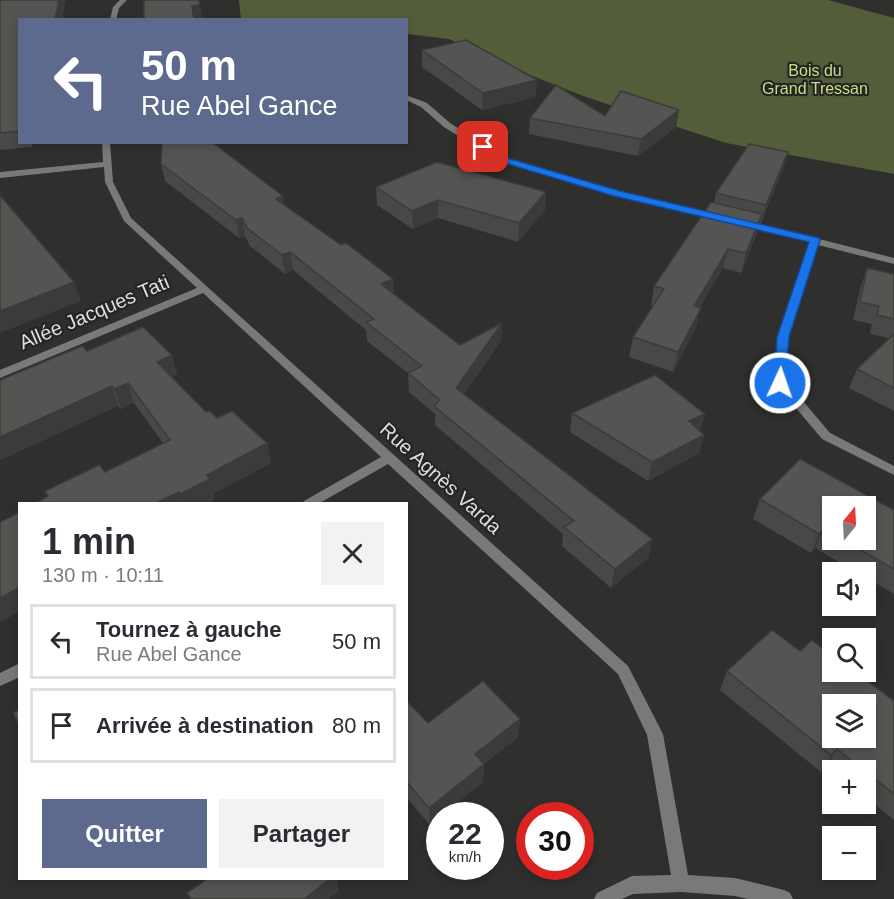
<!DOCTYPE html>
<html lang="fr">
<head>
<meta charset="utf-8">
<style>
  body { margin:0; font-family:Helvetica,sans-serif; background:#f2f2f3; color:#2b2b33; height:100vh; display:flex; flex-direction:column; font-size:22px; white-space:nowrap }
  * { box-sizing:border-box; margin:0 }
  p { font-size:20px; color:#7c7c81 }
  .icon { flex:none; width:33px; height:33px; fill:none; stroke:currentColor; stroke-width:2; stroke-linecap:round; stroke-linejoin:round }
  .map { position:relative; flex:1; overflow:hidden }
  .details { position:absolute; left:18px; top:502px; width:390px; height:378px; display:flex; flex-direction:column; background:#fff; border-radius:0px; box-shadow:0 3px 9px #0003 }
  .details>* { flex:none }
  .hud { position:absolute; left:18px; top:18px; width:390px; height:126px; border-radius:0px; box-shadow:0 3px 9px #0003; background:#5e698e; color:#fff; overflow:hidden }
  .needle { width:39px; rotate:18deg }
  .tools { position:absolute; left:822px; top:496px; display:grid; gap:12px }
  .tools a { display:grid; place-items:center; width:54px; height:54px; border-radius:0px; background:#fff; box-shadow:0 3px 9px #0003; font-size:30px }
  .speed { position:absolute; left:426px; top:802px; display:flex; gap:12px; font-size:30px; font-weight:700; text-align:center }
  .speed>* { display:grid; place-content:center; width:78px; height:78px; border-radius:50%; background:#fff; box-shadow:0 3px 9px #0003; line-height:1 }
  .speed small { font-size:15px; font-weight:400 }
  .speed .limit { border:9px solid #d22; background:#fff; color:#111 }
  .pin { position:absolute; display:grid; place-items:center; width:51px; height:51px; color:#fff; margin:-26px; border-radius:12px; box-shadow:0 3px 9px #0006 }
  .me { position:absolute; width:66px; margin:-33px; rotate:3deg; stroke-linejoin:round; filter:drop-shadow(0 0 4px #0008) }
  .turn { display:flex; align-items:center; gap:21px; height:126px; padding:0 24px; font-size:27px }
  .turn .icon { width:78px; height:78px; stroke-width:2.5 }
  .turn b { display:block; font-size:42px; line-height:51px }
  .round { display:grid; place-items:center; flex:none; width:63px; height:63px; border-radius:0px; background:#f2f2f3 }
  .summary { display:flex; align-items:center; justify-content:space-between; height:102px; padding:0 24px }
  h1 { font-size:36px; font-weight:700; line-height:45px }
  .action { display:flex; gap:12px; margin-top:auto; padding:12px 24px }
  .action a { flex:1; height:69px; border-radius:0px; background:#5e698e; color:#fff; font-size:24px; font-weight:700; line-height:69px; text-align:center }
  .action a+a { background:#f2f2f3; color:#2b2b33 }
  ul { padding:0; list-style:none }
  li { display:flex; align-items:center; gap:18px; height:75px; margin:0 12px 9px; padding:0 12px; border:3px solid #e1e1e2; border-radius:0px }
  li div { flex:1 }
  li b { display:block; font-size:22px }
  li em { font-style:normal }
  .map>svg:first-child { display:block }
</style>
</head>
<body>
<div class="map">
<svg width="894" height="899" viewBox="0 0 894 899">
  <rect width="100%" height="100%" fill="#2f2f2d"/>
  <path fill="#545d39" d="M239 0H828L894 18V174L726 143 583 96 530 75 449 39 407 34 406 20 241 19Z"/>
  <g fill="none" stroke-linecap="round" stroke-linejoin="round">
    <path fill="#797a77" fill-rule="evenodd" d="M120 0H127L119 8 116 20H110L113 7Z
      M406 95 427 103 450 123 504 157 620 192 718 214 723 217 718 220 615 196 498 161 444 127 421 107 406 100Z
      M102 142H110L113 182 131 218 628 666 663 734 688 875 735 878 784 890 790 893 793 899H748L735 896 681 892 633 894 622 899H594L597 893 632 876 671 875 647 735 618 674 388 464 318 504H302L304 501 381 457 203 293 0 378V370L197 288 124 221 105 182 104 167 0 178V172L103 162Z
      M744 220 894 258V264L818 245 788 337 787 382 830 433 894 466V475L822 439 775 383 778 337 809 242 741 225 739 223Z
      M20 663V677L0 686V673Z"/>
  </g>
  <path fill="#484947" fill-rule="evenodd" d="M0 0H65L62 20H20V142H33L32 147 0 150Z
    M422 50 536 97 482 110 422 67Z
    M679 110 676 127 638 156 529 134 530 118 605 116Z
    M161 164 283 196 284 204 394 295 460 345 502 323 501 341 464 394 652 539 648 558 611 588 562 546 563 534 435 425V414L409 392 408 373 367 341 366 330 293 270 285 274 250 246 245 236 239 238 165 181Z
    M783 170 761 223H760L757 233 741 273 723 268 700 307 696 327 673 372 629 357 633 337 653 306H651L654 286 714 203 716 193Z
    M376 187 546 192 545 210 518 242 438 218 413 229 377 205Z
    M867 268 894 274V411L849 388 857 369 889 338 870 334 872 324 853 320 861 286Z
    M87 351 172 355 177 375 172 377 206 412 267 443 271 463 213 494 215 499 204 504H34L47 497 45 491 105 472 163 443 134 403 121 409 118 406 0 460V380Z
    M572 413 700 431 704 435 699 453 648 481 570 432Z
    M760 499 894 510V594L866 577V573H858L815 548 811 553 753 519ZM832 507 866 540H832Z
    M800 651 894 701V820L866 797V771H833L827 767 821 772 720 690 727 671Z
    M406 700 428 723 520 719 518 737 484 764 483 782 441 816H440L430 825 406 797Z"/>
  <path fill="#3b3c39" d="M59 0H65L62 20H55Z
    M199 0H200L202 20H194L192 6Z
    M537 80 536 97 482 110 483 93Z
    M679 110 676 127 638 156 641 139Z
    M788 152 783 170 761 223 766 205Z
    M546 192 545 210 518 242 519 223Z
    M283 196 285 214 276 199Z
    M438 200V218L413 229 412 211Z
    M762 214 757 233 741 273 746 253Z
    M242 218 245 236 239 238 236 220Z
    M728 249 723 268 690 325 694 306Z
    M290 252 293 270 285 274 282 255Z
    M393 279 394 297 381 284Z
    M74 282 81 301 0 333V311Z
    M701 308 696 327 673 372 678 352Z
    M502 323 501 341 455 407 456 388Z
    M172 355 177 375 162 381 157 362Z
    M128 383 134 403 121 409 114 389Z
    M112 386 118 406 0 460V437Z
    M705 414 700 433 689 421Z
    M704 435 699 453 648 481 652 462Z
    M267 443 271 463 213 494 215 499 204 504H183L180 494 207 475Z
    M179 492 182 504H154Z
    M824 529 815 548 811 553 819 534Z
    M652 539 648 558 611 588 615 569Z
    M20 587V611L0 623V598Z
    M520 719 518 737 474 772 475 754Z
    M837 749 827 767 821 772 831 755Z
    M484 764 483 782 441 816H440V817L430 825 429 808Z
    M330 879H337L339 891 329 899H304Z"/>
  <path fill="#545552" stroke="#3b3c39" stroke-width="1.5" fill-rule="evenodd" d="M0 0H59L55 20H20V131L0 133Z
    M144 0H199V5L192 6 194 20H144Z
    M466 40 537 80 483 93 422 50Z
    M556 85 605 116 621 91 679 110 641 139 530 118Z
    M162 142H212L283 196 276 199 341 245 346 243 393 279 381 284 460 345 502 323 456 388 652 539 615 569 564 527 574 521 434 406 440 400 408 373 422 366 366 322 374 319 290 252 282 255 247 228 242 218 236 220 161 164Z
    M749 144 788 152 766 205 716 193Z
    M437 162 546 192 519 223 438 200 412 211 376 187Z
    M0 195 74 282 0 311Z
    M711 202 762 214 746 253 728 249 694 306 701 308 678 352 633 337 664 289 654 286Z
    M867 268 894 274V319L877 315 879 306 860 302Z
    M143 327 172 355 157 362 206 412 210 411 217 418 232 411 267 443 207 475 210 479 180 494 179 492 154 504H34L48 496 45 491 99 465 105 472 170 440 128 383 114 389 112 386 0 437V380L82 346 87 351Z
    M894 334V388L857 369Z
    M655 375 705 414 689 421 704 435 652 462 572 413Z
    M800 459 894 510V569L843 540H866V507H832V534L824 529 819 534 760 499Z
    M20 512V587L0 598V522Z
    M772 630 800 651 812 640 832 656V672H855L894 701V794L837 749 831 755 727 671ZM832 705H866V738H832Z
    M483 681 520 719 475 754 484 764 429 808 406 781V700L428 723Z
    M20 709V726L13 713Z
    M207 879H330L304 899H191L187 893Z"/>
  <path fill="#1a73e8" stroke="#114b97" stroke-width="1.5" d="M480 145H486L504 157 620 191 819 238 820 240 789 337 785 386 780 387 774 383 777 337 809 242 614 196 498 161 480 149Z"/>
  <g text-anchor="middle" stroke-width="4.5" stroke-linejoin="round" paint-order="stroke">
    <g font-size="16" fill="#c8dd88" stroke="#252623">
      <text x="815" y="76">Bois du<tspan x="815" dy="18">Grand Tressan</tspan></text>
    </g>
    <g font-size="20" fill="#dededd" stroke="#252623">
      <text transform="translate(94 312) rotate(-23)" y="7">Allée Jacques Tati</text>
      <text transform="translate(441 478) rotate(42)" y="7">Rue Agnès Varda</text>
    </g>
  </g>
</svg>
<div class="tools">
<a><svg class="needle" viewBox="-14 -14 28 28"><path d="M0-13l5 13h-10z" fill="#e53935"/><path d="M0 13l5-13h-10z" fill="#7c7c81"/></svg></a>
<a><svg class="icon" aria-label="sound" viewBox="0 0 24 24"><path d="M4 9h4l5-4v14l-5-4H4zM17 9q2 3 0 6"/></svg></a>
<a><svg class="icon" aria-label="search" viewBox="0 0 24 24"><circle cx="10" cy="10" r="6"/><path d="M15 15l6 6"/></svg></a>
<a><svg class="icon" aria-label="layers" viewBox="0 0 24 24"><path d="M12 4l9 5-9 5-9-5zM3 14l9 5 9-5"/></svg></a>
<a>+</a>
<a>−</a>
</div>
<div class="speed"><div>22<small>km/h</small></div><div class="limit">30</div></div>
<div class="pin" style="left:483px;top:147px;background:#d93025"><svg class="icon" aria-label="arrive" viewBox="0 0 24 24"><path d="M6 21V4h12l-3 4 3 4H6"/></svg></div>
<svg class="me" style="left:780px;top:383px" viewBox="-20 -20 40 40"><circle r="17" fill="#1a73e8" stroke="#fff" stroke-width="3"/><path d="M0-11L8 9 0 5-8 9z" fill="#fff"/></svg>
<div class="hud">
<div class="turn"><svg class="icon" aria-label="left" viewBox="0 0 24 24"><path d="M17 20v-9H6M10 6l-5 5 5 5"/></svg><div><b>50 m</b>Rue Abel Gance</div></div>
</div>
<section class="details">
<div class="summary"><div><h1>1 min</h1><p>130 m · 10:11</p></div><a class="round"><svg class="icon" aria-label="close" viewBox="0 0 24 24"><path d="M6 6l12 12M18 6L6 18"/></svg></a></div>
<ul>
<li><svg class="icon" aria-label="left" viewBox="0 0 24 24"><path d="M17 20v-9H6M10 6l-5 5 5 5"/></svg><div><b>Tournez à gauche</b><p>Rue Abel Gance</p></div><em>50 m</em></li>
<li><svg class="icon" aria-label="arrive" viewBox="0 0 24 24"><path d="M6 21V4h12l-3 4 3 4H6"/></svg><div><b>Arrivée à destination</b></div><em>80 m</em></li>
</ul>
<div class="action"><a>Quitter</a><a>Partager</a></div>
</section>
</div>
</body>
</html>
